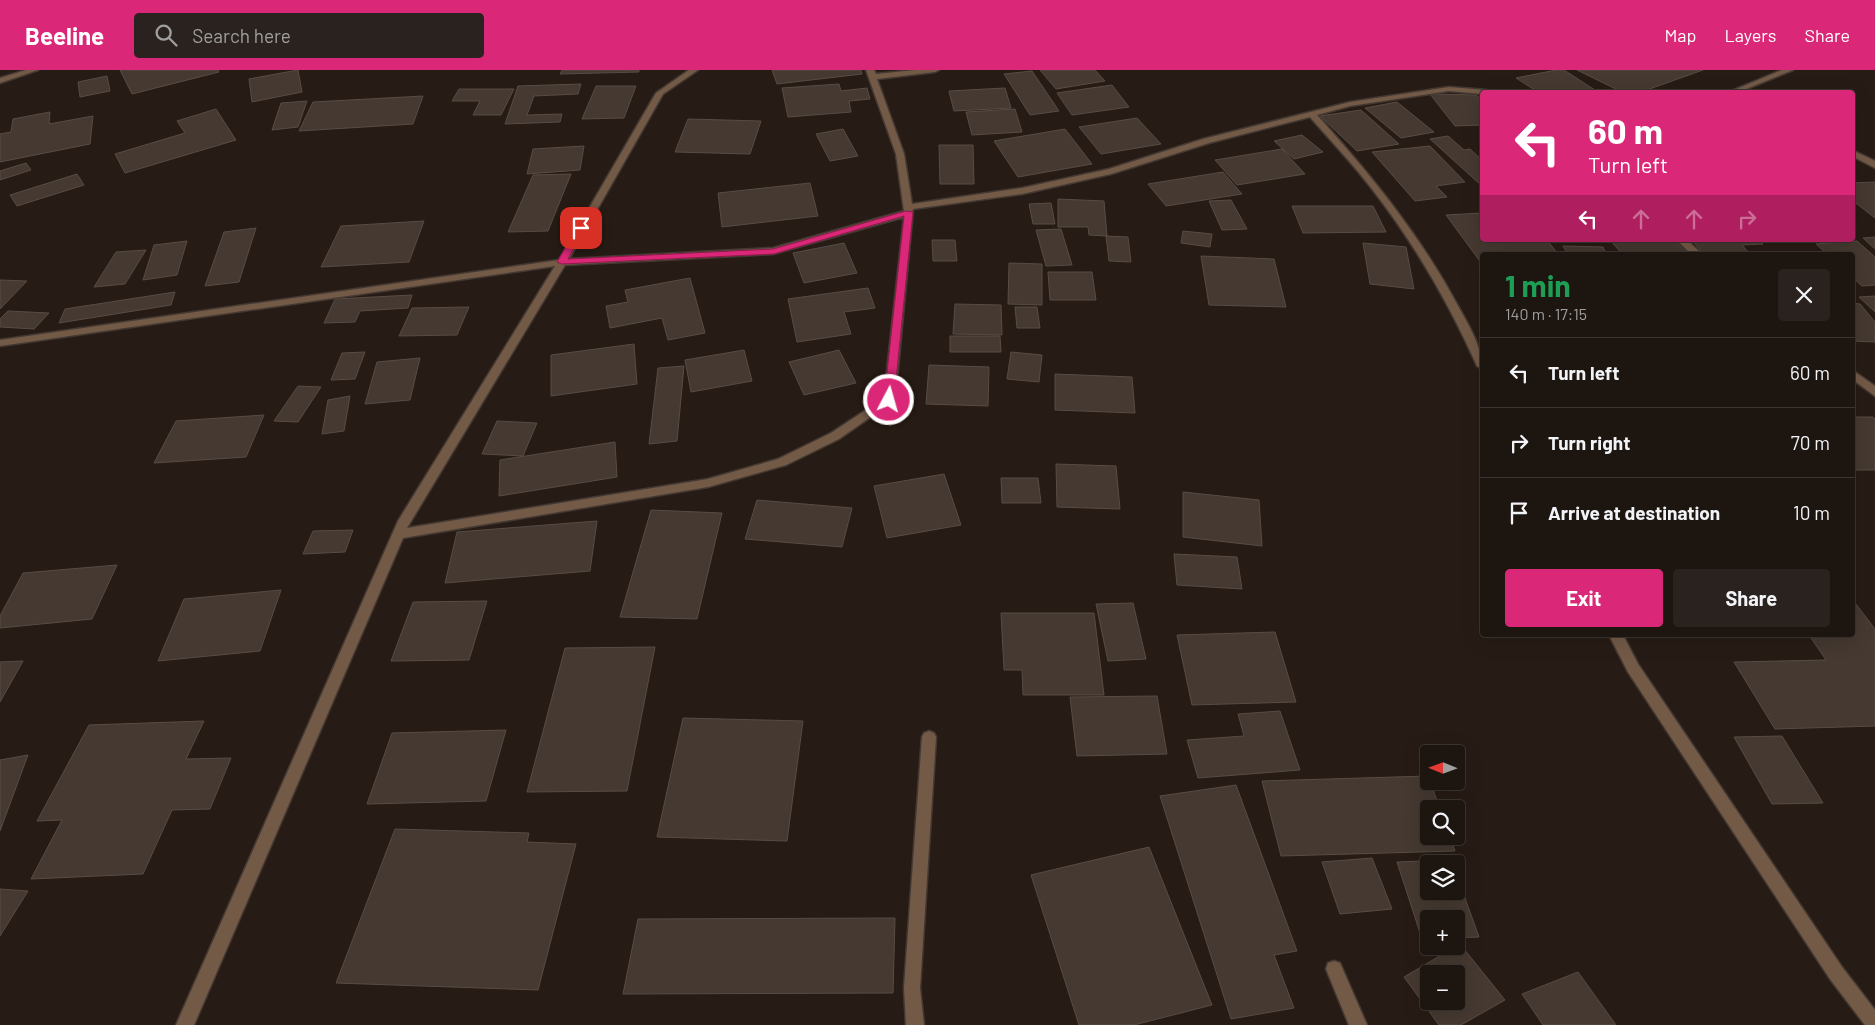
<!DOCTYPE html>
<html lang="en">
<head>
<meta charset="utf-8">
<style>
  body { margin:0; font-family:Barlow,sans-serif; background:#2a221e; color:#f1f3f6; height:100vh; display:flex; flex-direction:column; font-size:19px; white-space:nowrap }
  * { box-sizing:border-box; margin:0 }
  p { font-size:16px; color:#a09f9f }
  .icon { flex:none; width:28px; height:28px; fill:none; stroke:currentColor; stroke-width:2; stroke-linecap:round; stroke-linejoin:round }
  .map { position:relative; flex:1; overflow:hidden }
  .details { position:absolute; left:1480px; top:182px; width:375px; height:385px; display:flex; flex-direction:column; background:#1d1510; border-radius:5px; box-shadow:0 5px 20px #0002,0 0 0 1px #3b3430 }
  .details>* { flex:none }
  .banner { position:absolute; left:1480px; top:20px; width:375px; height:152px; border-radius:5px; box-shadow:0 5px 20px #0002,0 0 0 1px #3b3430; background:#db2777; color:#fff; overflow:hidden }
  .needle { width:32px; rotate:271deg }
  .controls { position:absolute; left:1420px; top:675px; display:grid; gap:10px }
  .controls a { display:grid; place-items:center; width:45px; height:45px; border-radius:5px; background:#1d1510; box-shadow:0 5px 20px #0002,0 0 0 1px #3b3430; font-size:25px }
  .pin { position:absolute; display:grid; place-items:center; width:42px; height:42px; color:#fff; margin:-21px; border-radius:10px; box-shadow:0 2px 8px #0006 }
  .me { position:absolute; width:55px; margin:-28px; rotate:6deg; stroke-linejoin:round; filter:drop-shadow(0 0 4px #0008) }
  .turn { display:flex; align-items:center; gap:18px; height:105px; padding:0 25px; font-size:22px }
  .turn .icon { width:65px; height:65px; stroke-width:2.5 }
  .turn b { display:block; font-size:35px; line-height:42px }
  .lanes { display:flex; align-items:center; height:48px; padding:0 25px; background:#0003; justify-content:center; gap:25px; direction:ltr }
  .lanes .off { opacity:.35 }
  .round { display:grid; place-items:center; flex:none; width:52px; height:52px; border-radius:5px; background:#2a221e }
  .overview { display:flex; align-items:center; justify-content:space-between; height:85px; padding:0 25px }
  h1 { font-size:30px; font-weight:700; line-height:38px; color:#1e9e55 }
  .button { display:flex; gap:10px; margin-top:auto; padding:10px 25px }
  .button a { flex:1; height:58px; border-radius:5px; background:#db2777; color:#fff; font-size:20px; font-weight:700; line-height:58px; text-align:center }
  .button a+a { background:#2a221e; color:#f1f3f6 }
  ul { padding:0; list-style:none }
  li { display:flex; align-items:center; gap:15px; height:70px; padding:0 25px; border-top:1px solid #3b3430 }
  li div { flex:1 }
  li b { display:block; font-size:19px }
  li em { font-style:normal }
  header { display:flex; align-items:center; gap:30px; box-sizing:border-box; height:70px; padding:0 25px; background:#db2777; color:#fff }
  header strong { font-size:24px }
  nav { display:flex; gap:28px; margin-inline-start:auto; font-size:18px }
  .search { width:350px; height:45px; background:#2a221e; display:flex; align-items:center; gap:12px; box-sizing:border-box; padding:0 18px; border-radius:5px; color:#a09f9f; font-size:19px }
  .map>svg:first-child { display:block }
</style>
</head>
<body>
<header>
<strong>Beeline</strong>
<div class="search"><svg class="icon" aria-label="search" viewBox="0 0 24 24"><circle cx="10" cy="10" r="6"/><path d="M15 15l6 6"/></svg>Search here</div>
<nav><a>Map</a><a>Layers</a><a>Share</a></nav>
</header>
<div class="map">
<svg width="1875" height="955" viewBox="0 0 1875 955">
  <rect width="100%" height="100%" fill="#271c15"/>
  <path fill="#453931" stroke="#584c44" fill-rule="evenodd" d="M120 0H218L219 2 132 24Z
    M298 0 302 22 252 32 249 9Z
    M562 0H639V2L560 4Z
    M772 0H861L862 4 777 14Z
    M1040 0H1095L1105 11 1056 19Z
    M1556 0H1564L1598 22H1538L1516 8Z
    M1577 0H1703L1641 22H1622Z
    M1032 1 1059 41 1030 45 1004 4Z
    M107 6 110 21 80 27 78 12Z
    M581 14 578 24 534 26 527 45 562 44 560 52 505 54 518 16Z
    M839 14 841 21 867 18 870 29 849 31 851 42 788 47 782 18Z
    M1112 15 1129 37 1072 45 1057 23Z
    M596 16H636L624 48 582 49Z
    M1005 18 1011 38 954 41 949 21Z
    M459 19H514L501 45H473L480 31H452Z
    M1430 24 1476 25 1482 30V55L1455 56Z
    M423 26 413 54 299 61 313 32Z
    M307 31 298 57 272 60 281 33Z
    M1397 32 1434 62 1401 68 1365 38Z
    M216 39 236 70 125 103 115 84 185 63 177 51Z
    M1015 39 1022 62 972 65 966 42Z
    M1361 40 1399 74 1357 81 1320 46Z
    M50 42 49 54 93 46 90 74 0 92V64L11 62 13 49Z
    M1137 48 1161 74 1101 84 1079 57Z
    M688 49 761 51 750 84 675 82Z
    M843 59 858 86 830 91 816 64Z
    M1065 59 1092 94 1018 107 994 71Z
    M1302 65 1323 82 1294 89 1274 71Z
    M1448 66 1464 80 1470 79 1482 90V116L1430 69Z
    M939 75H973L974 114H940Z
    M584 76 580 100 527 104 533 79Z
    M1430 76 1465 112 1436 116 1447 127 1415 131 1372 82Z
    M1282 79 1305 104 1237 115 1215 90Z
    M26 93 31 100 0 110V101Z
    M1223 102 1242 124 1166 136 1148 114Z
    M77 104 84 115 17 136 10 125Z
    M571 104 548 161 508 162 533 105Z
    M1875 112V148L1852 130V113Z
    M810 113 818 146 722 157 718 123Z
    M1058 129 1104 131 1107 166 1089 165 1088 157H1058Z
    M1231 130 1247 159 1222 160 1209 131Z
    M1051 133 1055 154H1033L1029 134Z
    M1292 136H1373L1386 162 1303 163Z
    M1482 143V170H1547L1559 185H1482V190H1479L1446 145Z
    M424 151 409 192 321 197 341 156Z
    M256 158 239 212 205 216 224 162Z
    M1061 159 1072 195 1046 196 1036 160Z
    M1183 161 1212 164 1210 177 1181 173Z
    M1106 166 1128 167 1131 192 1109 191Z
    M1875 167V179L1863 168Z
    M932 170H955L957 191H933Z
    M1610 170H1675L1689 185H1623Z
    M1692 170H1759L1763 174 1742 175 1751 185H1704Z
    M187 171 177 205 143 210 154 175Z
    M1857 171 1875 187V215L1862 216 1852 207V185H1828L1816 174Z
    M844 173 857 203 804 213 793 183Z
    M1363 173 1406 177 1414 219 1370 214Z
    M1563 176 1603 177 1607 185H1568Z
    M146 180 125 214 94 217 116 182Z
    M1201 186 1274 189 1286 237 1209 235Z
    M1009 193 1042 194V235L1008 234Z
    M1048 202H1092L1096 230H1050Z
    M690 208 705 263 668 270 662 248 610 258 606 236 628 232 625 220Z
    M0 210 27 211 0 239Z
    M868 218 875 238 844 242 851 264 797 272 788 229Z
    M175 222 171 235 59 253 65 239Z
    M412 225 408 238 360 241 355 252 324 253 335 229Z
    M1875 226V242L1859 227Z
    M1852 233 1860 234 1875 252V272L1852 271Z
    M955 234 1001 235 1002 265 953 264Z
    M469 237 457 265 399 266 412 238Z
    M1015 237H1037L1040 258H1017Z
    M8 241 49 243 34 259 0 257V249Z
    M950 266H1000L1001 282H950Z
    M634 274 637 314 551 326V285Z
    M744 280 752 311 691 322 685 290Z
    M839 280 856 313 804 325 789 292Z
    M365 282 355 309 331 310 342 283Z
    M1011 282 1042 285 1039 312 1007 309Z
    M420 288 410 330 365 334 377 292Z
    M929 295 989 297 988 336 926 334Z
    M684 296 677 371 649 374 658 298Z
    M1055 304 1132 307 1135 343 1055 340Z
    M298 316 321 317 298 352 274 351Z
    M350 326 344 361 322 364 328 330Z
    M264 345 246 387 154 393 176 351Z
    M1852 347H1873L1875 349V400H1852Z
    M497 351 537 353 523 386 482 384Z
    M615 372 617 407 499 426 500 390Z
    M1056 394 1116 396 1120 439 1057 437Z
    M944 404 961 455 887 468 874 416Z
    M1001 408H1038L1041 433H1002Z
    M1183 422 1259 430 1262 476 1183 467Z
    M757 430 852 438 842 477 745 469Z
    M651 440 722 443 697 549 620 547Z
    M597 451 590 501 445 513 457 462Z
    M353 460 345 482 303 484 313 461Z
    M1174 484 1237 487 1242 519 1177 515Z
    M117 495 92 549 0 558V546L23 503Z
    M281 520 260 581 158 591 184 529Z
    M1852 529 1875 559V656L1775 659 1734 592 1826 590 1809 565H1852Z
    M487 531 469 590 391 591 413 532Z
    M1133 533 1146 589 1108 591 1096 534Z
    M1001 543H1094L1104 625H1023L1022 600H1004Z
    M1275 562 1296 632 1192 635 1177 565Z
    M655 577 627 721 527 722 565 578Z
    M23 591 0 632V592Z
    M1157 626 1167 684 1077 686 1070 627Z
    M1280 641 1300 700 1198 708 1187 670 1244 666 1238 644Z
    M683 648 803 651 787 771 657 767Z
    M204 651 186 689 231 688 210 739 172 740 143 804 31 809 62 750 37 751 89 655Z
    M506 660 486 731 367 734 392 663Z
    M1782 666 1823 733 1772 734 1734 667Z
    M28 685 0 761V690Z
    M1428 706 1440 739H1429V766H1450L1455 781 1281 786 1262 711Z
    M1236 715 1297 881 1274 885 1294 938 1231 949 1160 726Z
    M395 759 529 763 527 772 576 774 538 920 336 913Z
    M1149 777 1212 935 1134 955H1079L1031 805Z
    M1372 788 1392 839 1340 844 1322 792Z
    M1451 790 1453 794H1429V821H1456V803L1479 867 1456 868V849H1429V869H1422L1397 792Z
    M0 819 28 821 0 866Z
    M895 848 893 923 623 924 638 849Z
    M1460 874 1505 930 1461 955H1439L1404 907ZM1429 904H1456V931H1429Z
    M1578 902 1616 955H1543L1522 924Z"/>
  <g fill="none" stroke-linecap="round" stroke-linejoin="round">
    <g stroke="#443932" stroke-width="3">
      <path id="minor" d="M26 0H38L0 13V8Z
        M689 0H698L663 24 569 189 773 178 904 141 896 84 866 0H874L876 4 915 0H939L935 2 877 9 904 84 912 134 1022 118 1109 99 1203 69 1350 32 1449 17 1486 20 1487 22H1482V24L1449 21 1350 36 1317 45C1371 105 1420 165 1458 236 1469 256 1482 276 1482 299L1477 296C1449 233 1414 173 1372 119 1353 94 1331 71 1310 47L1209 73 1111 104 1022 124 913 139 895 330 839 369 786 395 708 417 403 468 194 955H176L398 451 555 196 0 276V270L559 190 656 23ZM904 147 884 328 831 363 778 389 708 409 407 458 565 195 773 184Z
        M1782 0H1793L1739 22H1729Z
        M1852 80 1875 91V98L1852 86Z
        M1677 170H1687L1703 185H1692Z
        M1852 300 1875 316V326L1852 309Z
        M1609 565H1623L1638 594 1842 897 1875 940V955H1865L1830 909 1628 602Z
        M929 661 934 663 936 667 920 918 924 955H906L904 918 922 667 924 663Z
        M1334 891 1340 893 1367 955H1349L1326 899 1328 893Z"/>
    </g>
    <use href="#minor" fill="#735a47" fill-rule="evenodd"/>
  </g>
  <path fill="#db2777" stroke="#8e194d" d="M906 141 913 142 894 330 889 334 884 330 904 146 774 184 562 194 557 192 577 158 581 155 585 158 568 189 773 179Z"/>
</svg>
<div class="controls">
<a><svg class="needle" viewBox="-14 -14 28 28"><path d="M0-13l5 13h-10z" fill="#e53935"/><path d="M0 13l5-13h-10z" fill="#a09f9f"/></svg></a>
<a><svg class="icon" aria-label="search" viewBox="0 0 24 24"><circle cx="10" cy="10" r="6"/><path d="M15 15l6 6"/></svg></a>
<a><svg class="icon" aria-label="layers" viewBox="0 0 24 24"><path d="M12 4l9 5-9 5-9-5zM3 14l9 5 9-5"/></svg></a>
<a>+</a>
<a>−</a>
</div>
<div class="pin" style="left:581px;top:158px;background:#d93025"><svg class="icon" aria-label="arrive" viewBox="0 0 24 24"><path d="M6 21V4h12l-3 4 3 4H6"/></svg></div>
<svg class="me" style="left:889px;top:330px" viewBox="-20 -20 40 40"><circle r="17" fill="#db2777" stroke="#fff" stroke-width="3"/><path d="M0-11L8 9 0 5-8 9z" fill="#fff"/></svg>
<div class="banner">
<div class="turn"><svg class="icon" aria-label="left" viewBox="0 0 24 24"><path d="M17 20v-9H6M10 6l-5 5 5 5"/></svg><div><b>60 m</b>Turn left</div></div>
<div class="lanes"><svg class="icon" aria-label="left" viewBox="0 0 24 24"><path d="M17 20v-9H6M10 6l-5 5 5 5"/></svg><svg class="icon off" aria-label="ahead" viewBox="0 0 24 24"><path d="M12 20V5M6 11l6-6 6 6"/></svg><svg class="icon off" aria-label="ahead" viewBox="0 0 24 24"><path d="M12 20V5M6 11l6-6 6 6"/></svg><svg class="icon off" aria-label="right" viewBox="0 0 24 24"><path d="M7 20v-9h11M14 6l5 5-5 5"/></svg></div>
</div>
<section class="details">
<div class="overview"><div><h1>1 min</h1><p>140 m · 17:15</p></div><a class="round"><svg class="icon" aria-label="close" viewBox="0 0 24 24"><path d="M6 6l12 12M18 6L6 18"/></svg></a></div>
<ul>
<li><svg class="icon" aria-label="left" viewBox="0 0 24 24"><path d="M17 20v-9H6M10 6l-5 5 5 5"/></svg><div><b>Turn left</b></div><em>60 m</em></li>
<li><svg class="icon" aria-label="right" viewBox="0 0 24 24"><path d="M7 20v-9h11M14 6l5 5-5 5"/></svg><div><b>Turn right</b></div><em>70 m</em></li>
<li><svg class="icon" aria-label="arrive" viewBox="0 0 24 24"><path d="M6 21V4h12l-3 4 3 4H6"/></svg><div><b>Arrive at destination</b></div><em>10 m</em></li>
</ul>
<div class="button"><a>Exit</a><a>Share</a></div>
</section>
</div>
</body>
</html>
